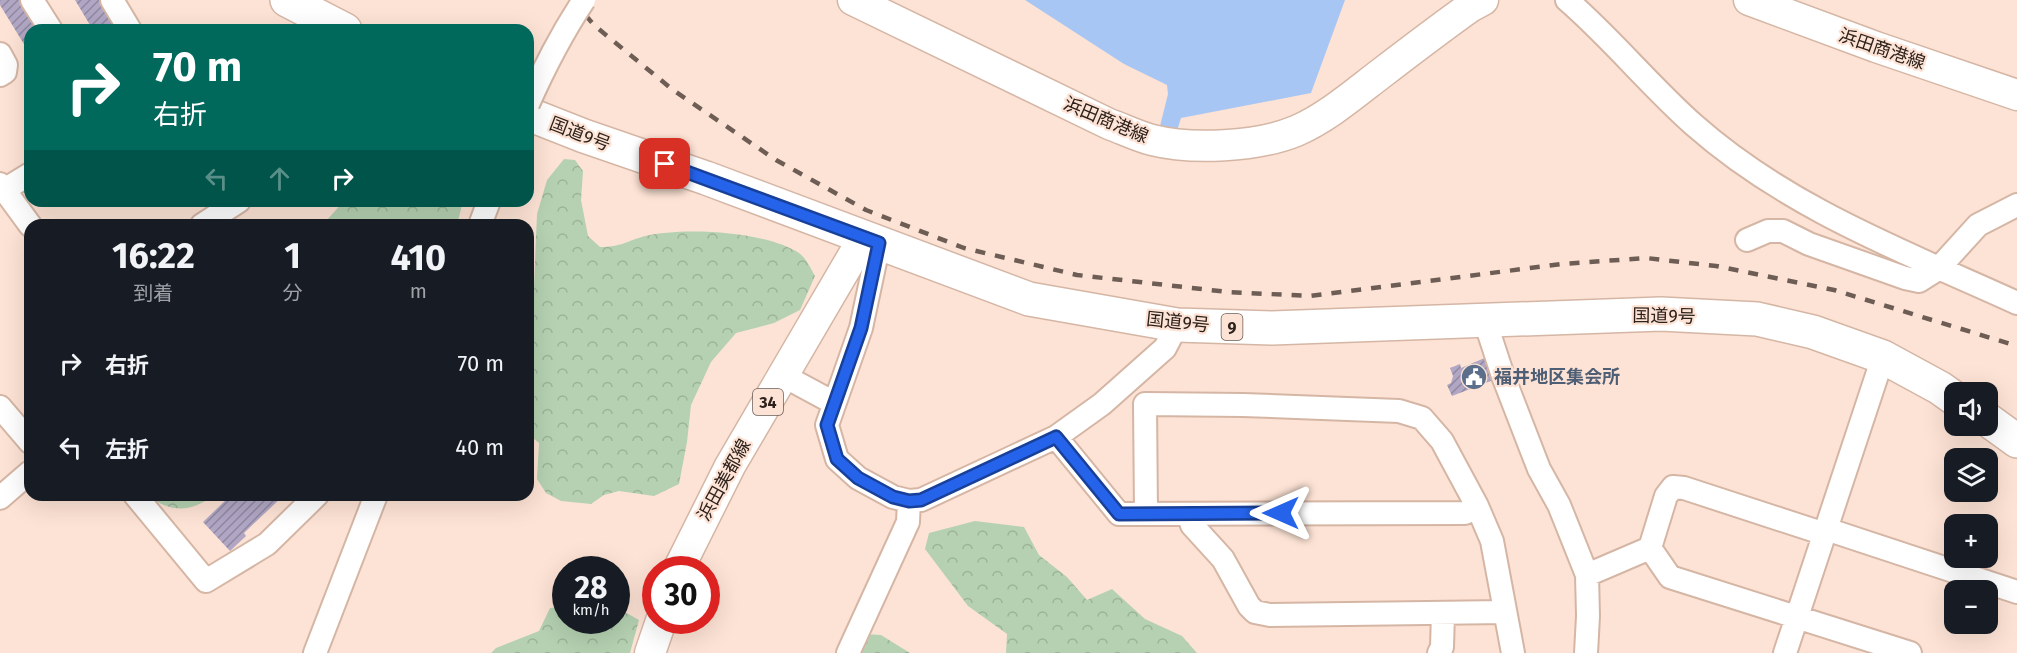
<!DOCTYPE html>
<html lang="ja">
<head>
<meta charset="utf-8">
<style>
  body { margin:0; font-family:"Fira Sans","Noto Sans JP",sans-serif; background:#242831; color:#f1f3f6; height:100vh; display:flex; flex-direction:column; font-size:22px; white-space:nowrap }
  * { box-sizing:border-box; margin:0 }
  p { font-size:20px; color:#9ea1a6 }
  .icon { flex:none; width:33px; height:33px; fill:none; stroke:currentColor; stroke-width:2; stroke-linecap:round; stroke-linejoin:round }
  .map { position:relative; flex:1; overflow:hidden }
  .sheet { position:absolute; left:24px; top:219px; width:510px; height:282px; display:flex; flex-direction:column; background:#171b24; border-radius:18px; box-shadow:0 6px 24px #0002 }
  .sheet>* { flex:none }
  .top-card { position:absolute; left:24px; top:24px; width:510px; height:183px; border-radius:18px; box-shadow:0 6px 24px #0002; background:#00695c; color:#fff; overflow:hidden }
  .buttons { position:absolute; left:1944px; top:382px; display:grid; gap:12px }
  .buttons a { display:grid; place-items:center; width:54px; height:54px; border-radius:12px; background:#171b24; box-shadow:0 6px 24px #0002; font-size:30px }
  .speed { position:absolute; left:552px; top:556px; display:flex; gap:12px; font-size:30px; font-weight:700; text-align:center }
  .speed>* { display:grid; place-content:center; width:78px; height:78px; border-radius:50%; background:#171b24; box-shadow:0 6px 24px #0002; line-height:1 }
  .speed small { font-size:15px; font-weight:400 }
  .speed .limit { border:9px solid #d22; background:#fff; color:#111 }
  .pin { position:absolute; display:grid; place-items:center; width:51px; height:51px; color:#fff; margin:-26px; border-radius:12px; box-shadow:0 3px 9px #0006 }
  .me { position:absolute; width:66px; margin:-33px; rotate:270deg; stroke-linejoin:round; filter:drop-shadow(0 0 4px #0008) }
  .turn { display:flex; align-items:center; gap:21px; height:126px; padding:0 30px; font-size:27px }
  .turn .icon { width:78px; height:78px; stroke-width:2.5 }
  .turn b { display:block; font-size:42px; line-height:51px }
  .lanes { display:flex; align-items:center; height:57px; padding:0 30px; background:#0003; justify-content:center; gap:30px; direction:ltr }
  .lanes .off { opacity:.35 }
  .eta { display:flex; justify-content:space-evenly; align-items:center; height:102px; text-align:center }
  .eta b { font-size:36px; font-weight:700; line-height:42px }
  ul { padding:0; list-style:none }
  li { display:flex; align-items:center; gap:18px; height:84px; padding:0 30px }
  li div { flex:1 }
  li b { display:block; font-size:22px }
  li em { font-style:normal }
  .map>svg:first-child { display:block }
</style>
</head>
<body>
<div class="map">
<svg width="2017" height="653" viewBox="0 0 2017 653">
  <defs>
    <pattern id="forest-crowns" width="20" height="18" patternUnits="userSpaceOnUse" patternTransform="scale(1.5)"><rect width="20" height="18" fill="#b5d1b1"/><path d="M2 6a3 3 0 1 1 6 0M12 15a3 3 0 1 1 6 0" fill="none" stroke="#9cb398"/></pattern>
    <pattern id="building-hatch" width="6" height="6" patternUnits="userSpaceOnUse" patternTransform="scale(1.5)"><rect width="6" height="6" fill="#b1a7c5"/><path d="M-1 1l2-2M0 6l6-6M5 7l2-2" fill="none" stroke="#90889f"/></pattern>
  </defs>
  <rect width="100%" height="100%" fill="#fde3d5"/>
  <path fill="url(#forest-crowns)" d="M564 159 575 160 583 171 581 200 588 236 600 247C621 247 627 241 645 236 684 227 765 231 799 253 806 258 811 269 815 276L800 310 774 323 736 333 711 362 691 405 687 442 679 484 654 496 619 491 604 495 591 504 561 501 546 493 537 479 539 443 528 434V322L533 312 537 214 547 180Z
    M344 201H463L457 225H325L326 221Z
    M145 495H215C187 514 172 512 145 495Z
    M975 521 1024 527 1039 555 1067 577 1087 600 1112 589 1145 619 1182 636 1197 653H1006L1007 634 968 606 925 549 929 533Z
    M565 606 566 621H616L617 610 623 611 639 620 630 653H491L496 648 539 631 550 608Z
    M864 634 881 635 910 653H855Z"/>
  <path fill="#a8c6f4" d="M1025 0H1345L1311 93 1181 118 1176 134 1159 130 1168 94 1167 85 1124 64Z"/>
  <path fill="url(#building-hatch)" d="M0 0H20L38 30H30V54L0 5Z
    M75 0H101L119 30H93Z
    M1487 357 1496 379 1452 396 1447 385 1451 383 1453 376 1450 368 1460 364 1461 368Z
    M231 495H284L244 533 246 536 230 551 203 522Z"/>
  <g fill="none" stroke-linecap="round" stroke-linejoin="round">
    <g stroke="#d5b6a5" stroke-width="26">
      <path id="minor" d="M32 0 51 30
        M112 0 130 30
        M1567 0C1612 39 1650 86 1694 125 1788 208 1905 252 2017 303
        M0 54 6 65 5 72 0 75
        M0 184 30 225
        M4 190 30 174
        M202 225 239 201
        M480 225 489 201
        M1747 240 1768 231H1783L1809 244 1905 278 1919 281 1938 269 1978 225 2017 205
        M879 243 861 328 827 425 837 459 858 478 893 497 909 501 921 500 1056 437 1102 404 1165 348 1177 325
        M1485 321 1503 376 1539 469 1559 505 1587 575 1588 616 1586 653
        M784 376 834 403
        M0 407 30 442
        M1056 437 1119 514 1465 513 1477 506
        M135 495 206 581 267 544 317 495
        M0 498 30 472
        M1146 513 1145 404 1243 405 1399 411 1422 418 1442 441 1477 506 1492 541 1513 653
        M1188 514 1192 525 1223 559 1249 606 1255 612 1270 615 1505 612
        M1826 529 2017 592
        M1650 548 1670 577 1910 653
        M1587 575 1650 548 1666 496 1673 487 1684 488 1825 534
        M315 653 376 495
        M848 653 908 522 909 501
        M1439 653 1442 647 1443 613
        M1785 653 1883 357"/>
    </g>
    <g stroke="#d5b6a5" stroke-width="33">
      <path id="major" d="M853 0 1109 124C1123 129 1137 136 1152 140 1192 150 1257 147 1296 131 1326 118 1353 95 1379 75 1409 52 1439 29 1470 7L1483 0
        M1749 0 1876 47 2017 95
        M678 570 730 466 864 237
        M650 653 661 621"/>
    </g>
    <g stroke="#d5b6a5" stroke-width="36">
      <path id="highway" d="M287 0 345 30
        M528 114 584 136 706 178 1029 299 1177 325 1272 328 1661 314 1757 319 1813 332 1883 357 1940 388 1954 398
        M1988 420 2017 441"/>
    </g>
    <use href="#minor" stroke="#fff" stroke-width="22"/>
    <use href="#major" stroke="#fff" stroke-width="30"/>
    <use href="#highway" stroke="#fff" stroke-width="33"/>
    <path stroke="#6d5d54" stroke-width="4.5" stroke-dasharray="10 10" stroke-linecap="butt" d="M572 0 595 26 673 90 776 160 866 210 964 248 1077 275 1228 292 1310 296 1562 264 1646 258 1716 266 1834 290 2017 346"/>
    <g stroke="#d5b6a5" stroke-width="26" stroke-linecap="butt">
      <path id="minor-bridge" d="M528 104C544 68 562 33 584 0"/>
    </g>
    <use href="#minor-bridge" stroke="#fff" stroke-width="22"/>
  </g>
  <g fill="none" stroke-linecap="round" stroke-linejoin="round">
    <g stroke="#184099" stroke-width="15">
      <path id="route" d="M665 164 879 243 861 328 827 425 837 459 858 478 893 497 909 501 921 500 1056 437 1119 514 1281 513"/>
    </g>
    <use href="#route" stroke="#2563eb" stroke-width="10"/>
  </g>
  <defs>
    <g id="civic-disc" transform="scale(1.35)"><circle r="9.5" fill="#5c6f8a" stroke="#fde3d5"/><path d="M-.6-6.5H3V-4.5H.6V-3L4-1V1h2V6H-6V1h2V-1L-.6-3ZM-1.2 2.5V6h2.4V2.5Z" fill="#fff"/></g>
  </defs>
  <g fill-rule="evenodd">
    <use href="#civic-disc" x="1474" y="377"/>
  </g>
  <g text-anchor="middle" stroke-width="4.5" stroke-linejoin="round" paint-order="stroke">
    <g fill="#fde3d5" stroke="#6b5b53" stroke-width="1.5">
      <rect x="1221.5" y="314" width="21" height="26" rx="4.5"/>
      <rect x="753" y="389" width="30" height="26" rx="4.5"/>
    </g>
    <g font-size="16" font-weight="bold" fill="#2d211b">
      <text x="1232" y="333">9</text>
      <text x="768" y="408">34</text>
    </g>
    <g font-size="18" fill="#2d211b" stroke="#fde3d5">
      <text transform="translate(1882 49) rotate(19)" y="6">浜田商港線</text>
      <text transform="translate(1106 120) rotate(23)" y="6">浜田商港線</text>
      <text transform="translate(580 134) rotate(21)" y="6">国道9号</text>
      <text transform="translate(1664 316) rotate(1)" y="6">国道9号</text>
      <text transform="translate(1178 322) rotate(6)" y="6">国道9号</text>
      <text transform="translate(724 480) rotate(-61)" y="6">浜田美都線</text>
    </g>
    <g font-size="18" font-weight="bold" fill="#4e5e75" stroke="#fde3d5" text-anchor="start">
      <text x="1494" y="383">福井地区集会所</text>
    </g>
  </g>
</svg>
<div class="buttons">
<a><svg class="icon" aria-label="sound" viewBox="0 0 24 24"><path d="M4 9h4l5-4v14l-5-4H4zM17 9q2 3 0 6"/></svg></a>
<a><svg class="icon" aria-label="layers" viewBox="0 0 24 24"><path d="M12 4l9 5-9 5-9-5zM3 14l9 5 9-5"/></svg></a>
<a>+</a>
<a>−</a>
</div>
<div class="speed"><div>28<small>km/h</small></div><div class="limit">30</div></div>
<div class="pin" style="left:665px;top:164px;background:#d93025"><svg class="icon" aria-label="arrive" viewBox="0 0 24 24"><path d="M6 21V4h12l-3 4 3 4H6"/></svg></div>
<svg class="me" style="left:1281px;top:513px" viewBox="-20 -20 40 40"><path d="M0-17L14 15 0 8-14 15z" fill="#2563eb" stroke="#fff" stroke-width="4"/></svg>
<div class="top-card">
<div class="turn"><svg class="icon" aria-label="right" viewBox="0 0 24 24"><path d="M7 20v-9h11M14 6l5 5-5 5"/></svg><div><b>70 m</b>右折</div></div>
<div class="lanes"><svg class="icon off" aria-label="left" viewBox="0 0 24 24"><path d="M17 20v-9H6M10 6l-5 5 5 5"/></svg><svg class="icon off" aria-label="ahead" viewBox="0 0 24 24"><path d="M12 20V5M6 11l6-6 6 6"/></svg><svg class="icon" aria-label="right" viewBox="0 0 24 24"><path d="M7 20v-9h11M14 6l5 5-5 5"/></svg></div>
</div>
<section class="sheet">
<div class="eta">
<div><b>16:22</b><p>到着</p></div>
<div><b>1</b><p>分</p></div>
<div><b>410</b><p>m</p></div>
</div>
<ul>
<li><svg class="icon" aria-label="right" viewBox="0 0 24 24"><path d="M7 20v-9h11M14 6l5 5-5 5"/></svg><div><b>右折</b></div><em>70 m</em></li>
<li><svg class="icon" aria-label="left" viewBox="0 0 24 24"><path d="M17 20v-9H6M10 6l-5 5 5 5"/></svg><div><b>左折</b></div><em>40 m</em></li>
</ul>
</section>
</div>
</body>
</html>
